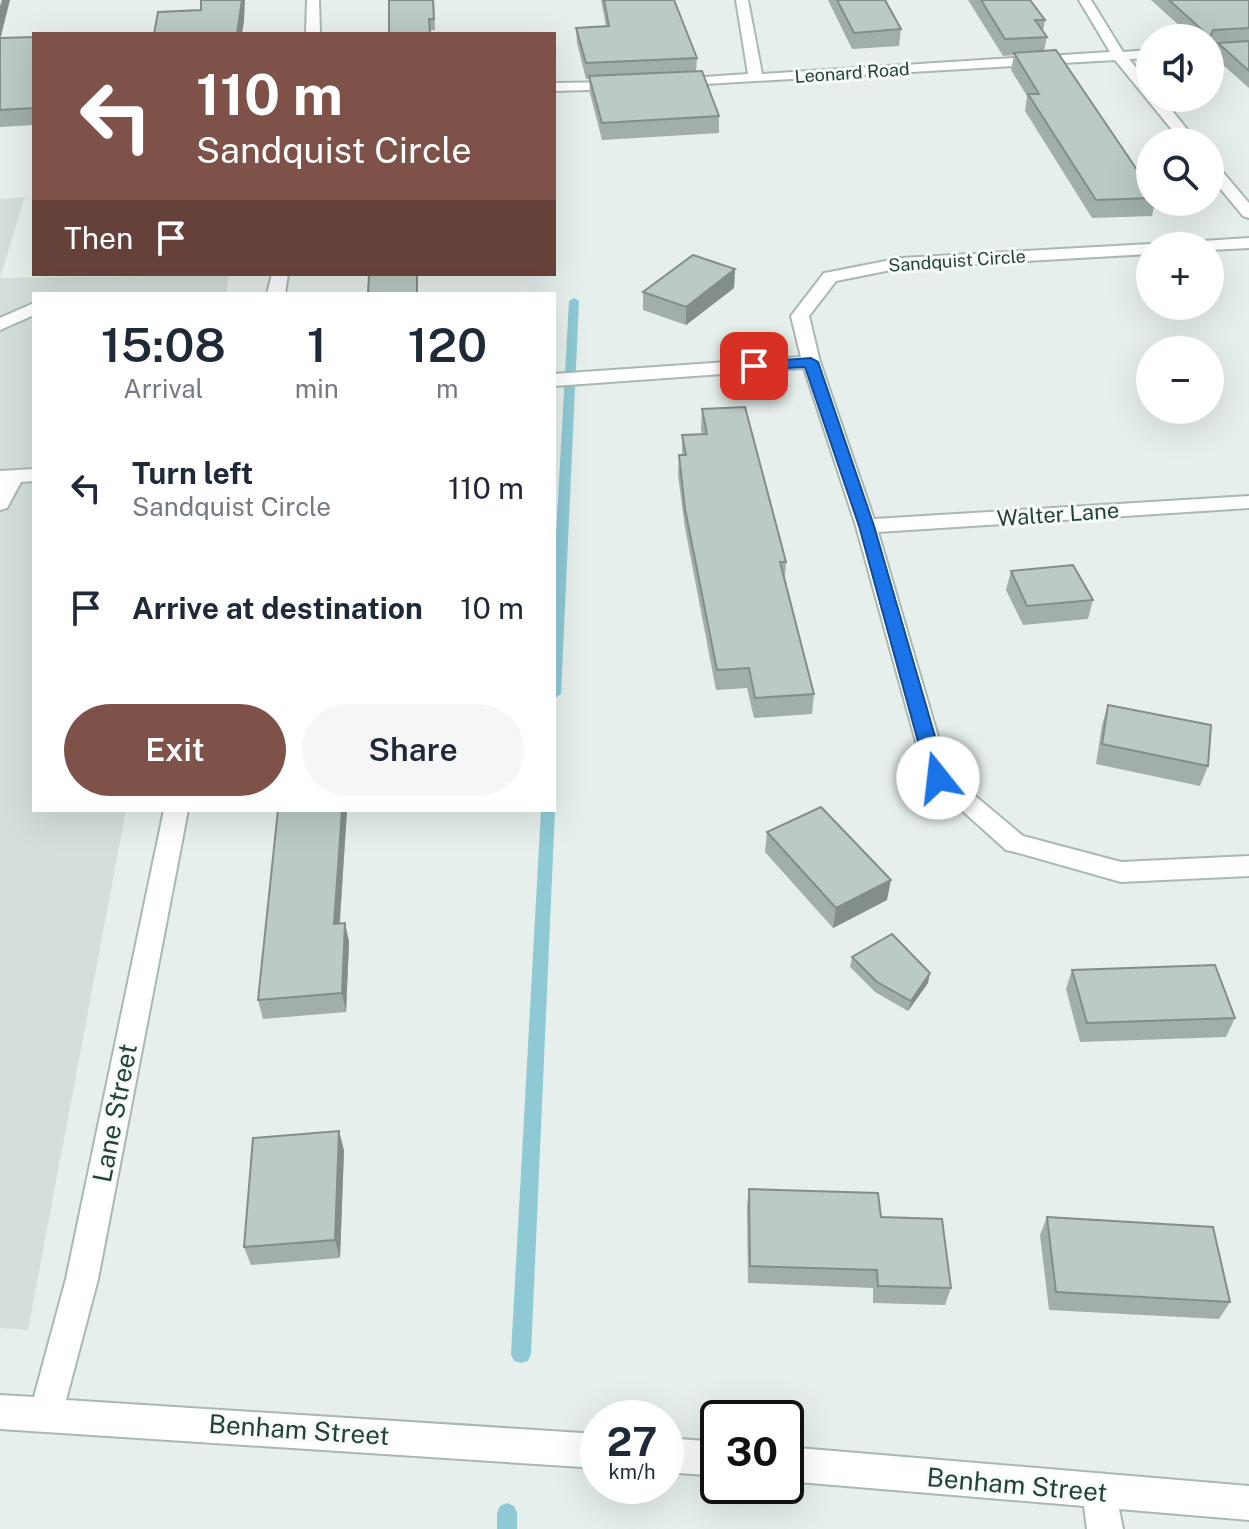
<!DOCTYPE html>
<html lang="en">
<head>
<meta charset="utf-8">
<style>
  body { margin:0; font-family:"Public Sans",sans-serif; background:#f6f6f7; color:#1f2937; height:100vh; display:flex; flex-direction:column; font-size:30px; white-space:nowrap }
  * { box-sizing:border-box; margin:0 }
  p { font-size:26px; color:#747a83 }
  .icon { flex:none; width:44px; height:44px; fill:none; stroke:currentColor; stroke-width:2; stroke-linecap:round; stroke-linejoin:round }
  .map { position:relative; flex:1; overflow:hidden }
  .details { position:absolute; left:32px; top:292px; width:524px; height:520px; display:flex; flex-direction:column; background:#fff; border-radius:0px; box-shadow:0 8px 32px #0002 }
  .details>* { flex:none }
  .banner { position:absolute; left:32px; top:32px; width:524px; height:244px; border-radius:0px; box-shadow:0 8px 32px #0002; background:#7f5249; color:#fff; overflow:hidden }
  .fabs { position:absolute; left:1136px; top:24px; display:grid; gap:16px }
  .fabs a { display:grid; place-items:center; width:88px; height:88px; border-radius:50%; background:#fff; box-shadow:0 8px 32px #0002; font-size:40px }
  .speed { position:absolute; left:580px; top:1400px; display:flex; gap:16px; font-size:40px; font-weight:700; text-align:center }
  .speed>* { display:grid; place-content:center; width:104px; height:104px; border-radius:50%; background:#fff; box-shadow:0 8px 32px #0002; line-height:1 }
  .speed small { font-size:20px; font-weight:400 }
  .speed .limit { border:4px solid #111; border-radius:12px; background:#fff; color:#111 }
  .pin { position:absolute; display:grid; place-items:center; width:68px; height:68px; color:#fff; margin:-34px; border-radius:16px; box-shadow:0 4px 12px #0006 }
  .me { position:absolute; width:88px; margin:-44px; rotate:344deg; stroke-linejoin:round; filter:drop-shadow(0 0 6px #0008) }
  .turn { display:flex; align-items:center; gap:28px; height:168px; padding:0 32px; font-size:36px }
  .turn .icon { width:104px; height:104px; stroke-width:2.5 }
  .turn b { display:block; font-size:56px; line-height:68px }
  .then { display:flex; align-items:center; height:76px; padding:0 32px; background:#0003; gap:16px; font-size:30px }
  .eta { display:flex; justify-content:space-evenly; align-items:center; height:136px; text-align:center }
  .eta b { font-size:48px; font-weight:600; line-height:56px }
  .button { display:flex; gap:16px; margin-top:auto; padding:16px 32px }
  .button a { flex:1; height:92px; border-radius:48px; background:#7f5249; color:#fff; font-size:32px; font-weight:600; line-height:92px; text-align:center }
  .button a+a { background:#f6f6f7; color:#1f2937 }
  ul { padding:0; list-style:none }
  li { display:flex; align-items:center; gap:24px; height:120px; padding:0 32px }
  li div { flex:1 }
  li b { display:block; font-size:30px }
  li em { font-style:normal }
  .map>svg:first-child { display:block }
</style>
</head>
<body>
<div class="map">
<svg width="1249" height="1529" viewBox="0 0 1249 1529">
  <rect width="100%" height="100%" fill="#e6efeb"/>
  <path fill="#d4dfda" d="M25 197 0 278 229 275 226 294H34V810H126L28 1330 0 1328V199Z"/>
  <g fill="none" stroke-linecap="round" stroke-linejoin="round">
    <path fill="#8ec9d4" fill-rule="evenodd" d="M574 298 579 301 561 694 554 699V572L569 301Z
      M554 808 555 810 531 1354 528 1361 521 1363 514 1361 511 1354 541 810H554Z
      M507 1503 514 1506 517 1513V1529H497V1513L500 1506Z"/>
    <g stroke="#a8b8b2" stroke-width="4">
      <path id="minor" d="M307 0H319L320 34H306Z
        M736 0H748L762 74 1110 52 1079 0H1091L1123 52 1150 50V58L1129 59 1150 84V98H1162L1197 142H1182L1115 60 671 86V80L676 79 748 74Z
        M1249 43V51L1210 54V46Z
        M625 82 627 85 620 89 554 91V83Z
        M1210 161 1215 163 1249 203V218L1243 216 1210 176Z
        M1249 238V248L1210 250V246H1195L1203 241Z
        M1150 244 1156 246H1150V254L901 268 836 281 809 316 820 362 874 519 1249 496V508L878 532 949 774 1023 836 1121 862 1249 856V876L1121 882 1015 852 1006 850 926 778 856 526 804 368 554 386V374L801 357 791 316 824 273 830 272 901 258Z
        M272 274H288L285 294H267Z
        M34 303V315L0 330V318Z
        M34 469V481L21 482 7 508 0 510V471Z
        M164 810H188L98 1279 66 1400 598 1434V1468L0 1429V1395L34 1397 66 1279Z
        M666 1438 718 1442V1476L666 1472Z
        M786 1447 1249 1486V1520L1119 1509 1123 1529H1087L1084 1506 786 1481Z"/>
    </g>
    <use href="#minor" fill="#fff" fill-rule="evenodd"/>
  </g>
  <path fill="#a1aea9" d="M0 0V38L34 37V125L0 127Z
    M434 0 435 30 389 34Z
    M601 0H674L697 58 696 72 719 116V133L602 140 590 93 589 79H586L577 43 576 28 606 26Z
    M828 0H885L901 29 899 46 852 49Z
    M968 0H1030L1045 20 1043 31 1047 37 1044 51 1150 189V202H1155L1152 216 1092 218 1025 111 1027 96 1011 70 1014 55 1003 56Z
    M1151 0H1249V88L1214 57 1218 43 1248 41 1210 43V38H1193Z
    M735 269 734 288 686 325 643 310V292Z
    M702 409 786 562 785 578 814 694 812 714 754 718 747 688 716 690 685 528 678 475 679 455H682V435H702L701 429Z
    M1011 571 1093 600 1088 619 1023 625 1006 590Z
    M1108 705 1208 766 1200 786 1096 764 1102 725Z
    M270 810H347L340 923H345L349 942 346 1012 263 1019 258 1000 278 811 270 812Z
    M767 832 887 900 833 928 765 852Z
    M852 957 928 983 908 1011 875 992 850 967Z
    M1072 970 1235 1018 1226 1037 1080 1042 1066 989Z
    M344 1150 340 1258 251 1265 244 1247Z
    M749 1189 881 1217 951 1288 945 1305 873 1303V1288L748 1283 747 1207Z
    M1047 1217 1230 1302 1219 1319 1049 1310 1040 1235Z"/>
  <path fill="#838d89" d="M2 0H10L0 40V6Z
    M242 0H245L244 21 242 34H237Z
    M735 269 734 288 686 325V307Z
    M342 810H347L338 943 334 924Z
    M891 880 887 900 833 928 836 908Z
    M345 923 349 942 346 1012 342 993Z
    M930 973 928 983 908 1011 911 1001Z
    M339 1131 344 1150 340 1258 335 1240Z"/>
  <path fill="#bbcac4" stroke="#838d89" stroke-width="2" d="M201 0H242L237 34H154L158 12 201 10Z
    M389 0H433L434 19H429L430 34H389Z
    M604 0H674L697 58 586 63 576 28 609 26Z
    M837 0H885L901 29 854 33Z
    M981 0H1030L1045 20H1035L1047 37 1005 39Z
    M1169 0H1249V28L1213 30 1210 37Z
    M34 37V108L0 110V38Z
    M1249 41V71L1218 43Z
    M1056 50 1150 189V198L1096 200 1028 94H1039L1014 53Z
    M702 71 719 116 602 123 589 76Z
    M693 255 735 269 686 307 643 292Z
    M369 274H417V294H368Z
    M745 407 786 562H780L814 694 755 698 749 668 717 670 685 509 679 455H686L682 435 707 434 702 409Z
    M1073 565 1093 600 1027 606 1011 571Z
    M1108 705 1211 725 1208 766 1102 744Z
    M821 807 891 880 836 908 767 832Z
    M278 810H342L334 924 345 923 342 993 258 1000Z
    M892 934 930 973 911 1001 877 982 852 957Z
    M1215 965 1235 1018 1087 1023 1072 970Z
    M339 1131 335 1240 244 1247 253 1138Z
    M749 1189 878 1193 881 1217 942 1219 951 1288 878 1286 877 1270 750 1266Z
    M1047 1217 1213 1227 1230 1302 1056 1292Z"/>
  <path fill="#1a73e8" stroke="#114b97" stroke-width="2" d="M811 358 818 362 874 526 947 778 944 782 938 784 928 778 859 526 805 367 754 370 747 366 754 362Z"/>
  <g text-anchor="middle" stroke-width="6" stroke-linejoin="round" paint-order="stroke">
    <g font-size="18" fill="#24423a" stroke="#f7fbf9">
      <text transform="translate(852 73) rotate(-4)" y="6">Leonard Road</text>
      <text transform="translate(957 261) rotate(-4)" y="6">Sandquist Circle</text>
    </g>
    <g font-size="22" fill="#24423a" stroke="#f7fbf9">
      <text transform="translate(1058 514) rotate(-4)" y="8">Walter Lane</text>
    </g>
    <g font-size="26" fill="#24423a" stroke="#f7fbf9">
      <text transform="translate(115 1113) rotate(-79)" y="9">Lane Street</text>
      <text transform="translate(299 1430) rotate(4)" y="9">Benham Street</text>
      <text transform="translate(1017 1485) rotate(5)" y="9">Benham Street</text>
    </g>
  </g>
</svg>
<div class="fabs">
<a><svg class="icon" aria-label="sound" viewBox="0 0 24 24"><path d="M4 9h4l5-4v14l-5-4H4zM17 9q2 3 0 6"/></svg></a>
<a><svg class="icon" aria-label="search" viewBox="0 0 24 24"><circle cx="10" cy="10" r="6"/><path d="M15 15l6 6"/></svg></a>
<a>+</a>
<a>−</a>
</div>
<div class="speed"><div>27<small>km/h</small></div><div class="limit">30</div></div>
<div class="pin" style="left:754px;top:366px;background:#d93025"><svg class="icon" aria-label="arrive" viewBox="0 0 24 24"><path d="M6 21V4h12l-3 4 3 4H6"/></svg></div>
<svg class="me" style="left:938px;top:778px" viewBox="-20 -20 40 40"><circle r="19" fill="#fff"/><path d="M0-13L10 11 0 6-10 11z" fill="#1a73e8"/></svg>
<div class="banner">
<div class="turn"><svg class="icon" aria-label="left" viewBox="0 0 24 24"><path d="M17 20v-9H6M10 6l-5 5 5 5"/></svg><div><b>110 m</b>Sandquist Circle</div></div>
<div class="then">Then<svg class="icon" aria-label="arrive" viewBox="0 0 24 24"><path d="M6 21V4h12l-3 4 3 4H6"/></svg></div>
</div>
<section class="details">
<div class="eta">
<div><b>15:08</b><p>Arrival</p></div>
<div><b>1</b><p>min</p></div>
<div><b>120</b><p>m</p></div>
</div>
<ul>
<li><svg class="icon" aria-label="left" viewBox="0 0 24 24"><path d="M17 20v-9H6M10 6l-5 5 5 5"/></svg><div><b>Turn left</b><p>Sandquist Circle</p></div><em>110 m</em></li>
<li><svg class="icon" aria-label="arrive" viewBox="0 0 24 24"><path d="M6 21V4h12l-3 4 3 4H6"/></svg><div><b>Arrive at destination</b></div><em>10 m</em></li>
</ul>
<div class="button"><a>Exit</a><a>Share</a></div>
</section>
</div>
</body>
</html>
